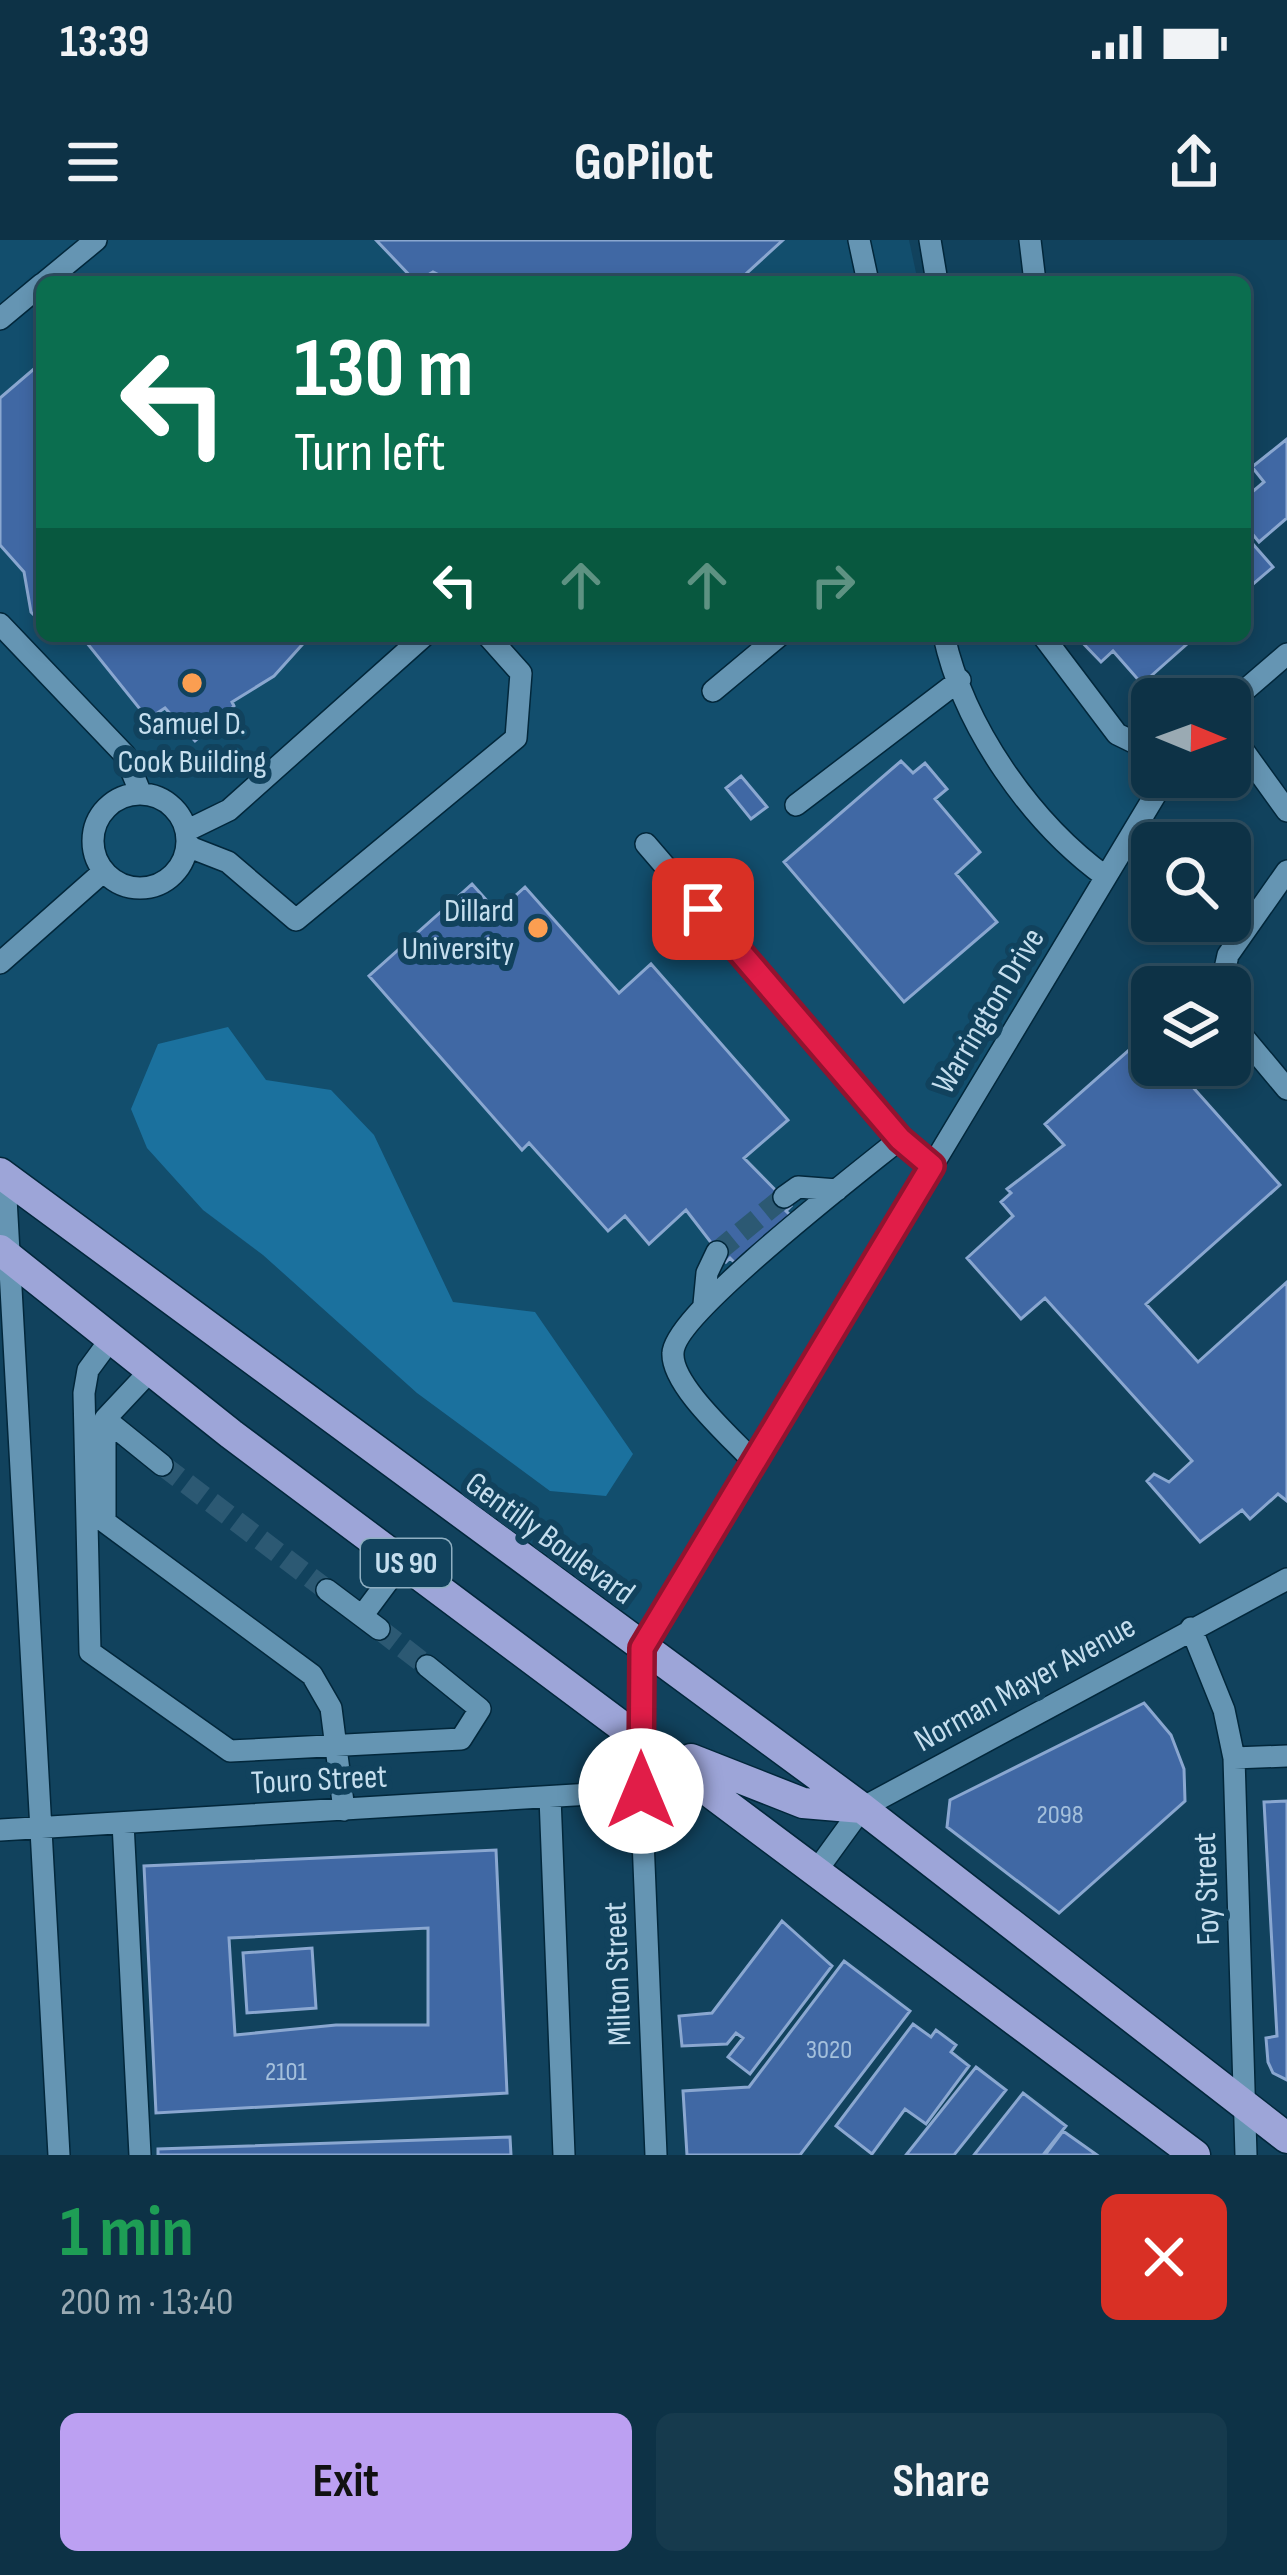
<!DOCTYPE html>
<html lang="en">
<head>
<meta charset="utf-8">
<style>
  body { margin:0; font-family:"Sofia Sans Condensed",sans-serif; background:#163a4d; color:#f1f3f6; height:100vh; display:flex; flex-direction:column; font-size:45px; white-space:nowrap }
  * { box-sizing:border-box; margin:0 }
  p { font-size:39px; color:#9aaab3 }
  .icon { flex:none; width:66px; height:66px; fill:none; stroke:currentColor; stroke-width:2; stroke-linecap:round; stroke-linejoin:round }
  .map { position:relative; height:1915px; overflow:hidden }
  .details { display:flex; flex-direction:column; background:#0d3246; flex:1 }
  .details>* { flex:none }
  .banner { position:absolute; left:36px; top:36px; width:1215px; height:366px; border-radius:18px; box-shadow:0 6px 18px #0003,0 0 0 3px #2d4d5f; background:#0b6e4f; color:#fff; overflow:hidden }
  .needle { width:78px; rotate:91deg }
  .tools { position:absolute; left:1131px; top:438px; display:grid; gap:24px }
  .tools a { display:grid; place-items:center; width:120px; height:120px; border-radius:18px; background:#0d3246; box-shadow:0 6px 18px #0003,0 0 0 3px #2d4d5f; font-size:60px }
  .pin { position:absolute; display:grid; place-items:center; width:102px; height:102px; color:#fff; margin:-51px; border-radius:24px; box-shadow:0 6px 18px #0006 }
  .me { position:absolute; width:132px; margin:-66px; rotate:0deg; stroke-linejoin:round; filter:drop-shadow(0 0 9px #0008) }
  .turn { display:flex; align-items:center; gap:42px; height:252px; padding:0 60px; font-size:54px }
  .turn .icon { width:156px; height:156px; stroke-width:2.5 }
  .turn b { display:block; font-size:84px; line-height:102px }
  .lanes { display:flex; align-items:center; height:114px; padding:0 60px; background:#0003; justify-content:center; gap:60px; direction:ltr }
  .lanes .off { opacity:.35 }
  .round { display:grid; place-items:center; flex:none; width:126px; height:126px; border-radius:18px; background:#163a4d }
  .overview { display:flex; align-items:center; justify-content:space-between; height:204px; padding:0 60px }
  h1 { font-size:72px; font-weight:700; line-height:90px; color:#1e9e55 }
  .primary-button { display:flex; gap:24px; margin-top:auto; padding:24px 60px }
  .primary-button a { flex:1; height:138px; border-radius:18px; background:#bca0f2; color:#111; font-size:48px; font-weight:700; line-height:138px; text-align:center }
  .primary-button a+a { background:#163a4d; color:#f1f3f6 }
  .status { display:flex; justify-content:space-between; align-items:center; height:84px; padding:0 60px; background:#0d3246; direction:ltr }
  .status svg { height:33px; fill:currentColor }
  header { display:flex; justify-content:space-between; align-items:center; height:156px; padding:0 60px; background:#0d3246; font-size:54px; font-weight:700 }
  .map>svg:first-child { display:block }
</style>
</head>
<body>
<div class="status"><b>13:39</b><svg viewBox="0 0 49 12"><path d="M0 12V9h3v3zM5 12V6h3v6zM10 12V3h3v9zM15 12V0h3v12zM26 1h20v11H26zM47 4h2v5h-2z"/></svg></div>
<header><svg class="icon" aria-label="menu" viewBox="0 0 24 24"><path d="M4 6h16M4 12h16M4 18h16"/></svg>GoPilot<svg class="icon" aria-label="share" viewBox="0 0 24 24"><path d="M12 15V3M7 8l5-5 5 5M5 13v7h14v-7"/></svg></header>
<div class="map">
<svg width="1287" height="1915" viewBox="0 0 1287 1915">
  <rect width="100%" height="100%" fill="#11425d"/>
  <path fill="#124e6d" d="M0 0H909L918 42H42V396H1031L1152 520V537H1166L642 1409 0 933Z"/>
  <path fill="#1b719e" d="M228 787 266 840 331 850 374 895 453 1062 535 1072 633 1214 606 1256 550 1251 417 1153 263 1015 203 970 147 908 131 869 158 804Z"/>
  <path fill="#4068a4" stroke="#8aa7d0" stroke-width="3" fill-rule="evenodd" d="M376 0H783L737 42H453L433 32 416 42Z
    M42 122V383L31 372 24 332 0 305V158Z
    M1287 199V278L1259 302 1245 285V258L1264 242 1252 227Z
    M1245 295 1273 327 1245 351Z
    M58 396H310L274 436 232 462 234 466 195 501 165 468 148 479 87 403Z
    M1076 396H1196L1142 444 1113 411 1101 422Z
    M901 521 913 533 925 523 947 549 935 559 980 612 956 634 997 682 904 762 784 622Z
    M741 536 767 567 751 579 726 548Z
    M472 644 497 672 525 647 619 753 651 724 788 880 744 918 791 966 786 971 790 975 736 1024 730 1018 726 1022 686 970 649 1004 625 976 608 991 529 903 522 910 369 736Z
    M1146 795 1152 801V825H1173L1280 945 1146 1064 1198 1122 1287 1042V1261L1278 1254 1250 1279 1242 1270 1200 1302 1147 1241 1154 1234 1169 1242 1192 1221 1045 1058 1021 1079 967 1018 1013 976 1001 962 1011 953 1007 949 1064 905 1045 884Z
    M1144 1463 1171 1495 1184 1529 1185 1561 1059 1673 947 1587 950 1560Z
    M1287 1561V1840L1273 1833 1268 1822 1266 1798 1277 1796 1264 1562Z
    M496 1610 507 1853 156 1873 144 1626ZM428 1688V1785H336L235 1795 229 1698Z
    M782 1681 832 1726 750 1834 728 1817 743 1798 736 1793 727 1804 682 1806 679 1776 712 1773Z
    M312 1708 316 1768 247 1773 243 1713Z
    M844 1721 910 1771 800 1915H687L683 1851 749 1847Z
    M913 1784 931 1797 936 1790 956 1805 951 1812 969 1826 926 1884 905 1869 872 1914 836 1886Z
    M976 1827 1006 1850 954 1915H906Z
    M1023 1853 1066 1886 1043 1915H974Z
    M1063 1891 1097 1915H1045Z
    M510 1897 511 1915H158V1909Z"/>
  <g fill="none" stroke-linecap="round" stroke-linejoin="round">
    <path stroke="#2c5973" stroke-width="21" stroke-dasharray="21 10" stroke-linecap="butt" d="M717 1012 784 957
      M162 1225 327 1350
      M379 1389 427 1426"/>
    <g stroke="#02273b" stroke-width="24">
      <path id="minor" d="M859 0 868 42
        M930 0 937 42
        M1030 0 1035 42
        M45 42 96 0
        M0 79 42 44
        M0 384 125 515 141 554
        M944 396C964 487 1031 583 1106 637
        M1043 396 1117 494 1152 511
        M713 451 779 396
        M1230 463 1287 414
        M1230 492 1287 571
        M93 601a47 47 0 1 1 94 0a47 47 0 1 1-94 0Z
        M796 565 960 440
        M186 591 229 570 424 396
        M646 604 900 899 932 926
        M187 606 228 622 296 680 516 498 521 433 488 396
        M0 723 104 631
        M1221 747 1228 715 1287 631
        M1230 781 1287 849
        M0 943 5 940 59 1915
        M784 957 798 947 837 950
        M704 1064 707 1033 717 1012
        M110 1100 88 1130 84 1153 90 1412 230 1511 461 1499 480 1469 427 1426
        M150 1131 105 1179V1282L312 1435 331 1468 344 1570
        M105 1179 162 1225
        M754 1222C732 1198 671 1145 673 1113 674 1074 862 930 900 899
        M327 1350 379 1389
        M362 1376 403 1321
        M1191 1388 1224 1470 1234 1518 1246 1915
        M1234 1518 1287 1516
        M550 1557 564 1915
        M123 1583 140 1915
        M0 1590 641 1551
        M817 1630 862 1568 1287 1339
        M656 1915 641 1551 642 1409 1166 537"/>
    </g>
    <g stroke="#02273b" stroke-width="33">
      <path id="major" d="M0 933 862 1568 1287 1898
        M0 1010 231 1194 1195 1915
        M691 1519 803 1563 862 1568"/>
    </g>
    <use href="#minor" stroke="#6595b3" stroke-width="21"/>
    <use href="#major" stroke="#9da5d8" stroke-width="30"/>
  </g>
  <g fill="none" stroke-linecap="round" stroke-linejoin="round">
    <g stroke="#92132f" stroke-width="30">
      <path id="route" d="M641 1551 642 1408 932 926 900 899 703 669"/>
    </g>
    <use href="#route" stroke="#e11d48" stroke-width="21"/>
  </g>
  <g fill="#fb9e51" stroke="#11425d" stroke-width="4.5">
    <circle cx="192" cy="443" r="12"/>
    <circle cx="538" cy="688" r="12"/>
  </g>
  <g text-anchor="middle" stroke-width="12" stroke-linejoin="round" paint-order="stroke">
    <g font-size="27" fill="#a4c0dc">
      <text x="1060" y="1583">2098</text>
      <text x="829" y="1818">3020</text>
      <text x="286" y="1840">2101</text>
    </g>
    <rect fill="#11425d" stroke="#8fafc2" stroke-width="3" x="361" y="1299" width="90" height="48" rx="9"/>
    <g font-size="30" font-weight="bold" fill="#c5deee">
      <text x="406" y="1333">US 90</text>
    </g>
    <g font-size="33" fill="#c5deee" stroke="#11425d">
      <text x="192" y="494">Samuel D.<tspan x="192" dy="38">Cook Building</tspan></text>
      <text x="514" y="681" text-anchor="end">Dillard<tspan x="514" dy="38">University</tspan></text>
    </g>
    <g font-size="33" fill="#c5deee" stroke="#11425d">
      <text transform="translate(987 770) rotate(-59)" y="12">Warrington Drive</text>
      <text transform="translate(551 1297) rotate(36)" y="12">Gentilly Boulevard</text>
      <text transform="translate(1024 1442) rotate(-29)" y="12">Norman Mayer Avenue</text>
      <text transform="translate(319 1538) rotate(-3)" y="12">Touro Street</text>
      <text transform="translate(1205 1649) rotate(-92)" y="12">Foy Street</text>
      <text transform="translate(616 1734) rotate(-92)" y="12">Milton Street</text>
    </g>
  </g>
</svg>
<div class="tools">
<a><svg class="needle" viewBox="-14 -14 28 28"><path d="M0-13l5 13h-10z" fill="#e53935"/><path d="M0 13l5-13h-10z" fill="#9aaab3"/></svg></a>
<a><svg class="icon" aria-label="search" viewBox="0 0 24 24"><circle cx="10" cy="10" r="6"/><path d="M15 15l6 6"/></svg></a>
<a><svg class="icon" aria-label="layers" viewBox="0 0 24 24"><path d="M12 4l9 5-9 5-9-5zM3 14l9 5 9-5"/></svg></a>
</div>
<div class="pin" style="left:703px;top:669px;background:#d93025"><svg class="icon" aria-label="arrive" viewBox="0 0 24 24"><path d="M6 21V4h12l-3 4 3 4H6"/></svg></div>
<svg class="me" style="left:641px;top:1551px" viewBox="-20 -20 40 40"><circle r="19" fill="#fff"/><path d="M0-13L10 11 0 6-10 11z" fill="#e11d48"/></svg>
<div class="banner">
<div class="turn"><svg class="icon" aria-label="left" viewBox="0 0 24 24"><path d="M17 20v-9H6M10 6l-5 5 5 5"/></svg><div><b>130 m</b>Turn left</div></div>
<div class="lanes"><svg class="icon" aria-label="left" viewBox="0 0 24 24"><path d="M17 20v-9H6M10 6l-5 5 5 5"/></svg><svg class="icon off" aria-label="ahead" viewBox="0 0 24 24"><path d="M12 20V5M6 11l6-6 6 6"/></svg><svg class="icon off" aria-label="ahead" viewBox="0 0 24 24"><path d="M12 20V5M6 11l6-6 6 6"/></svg><svg class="icon off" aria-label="right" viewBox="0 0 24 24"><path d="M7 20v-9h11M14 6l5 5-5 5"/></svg></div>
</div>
</div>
<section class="details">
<div class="overview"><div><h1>1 min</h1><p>200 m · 13:40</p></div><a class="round" style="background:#d93025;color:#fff"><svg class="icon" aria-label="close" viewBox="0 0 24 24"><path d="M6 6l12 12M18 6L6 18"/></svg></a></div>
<div class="primary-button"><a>Exit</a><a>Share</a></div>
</section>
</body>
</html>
